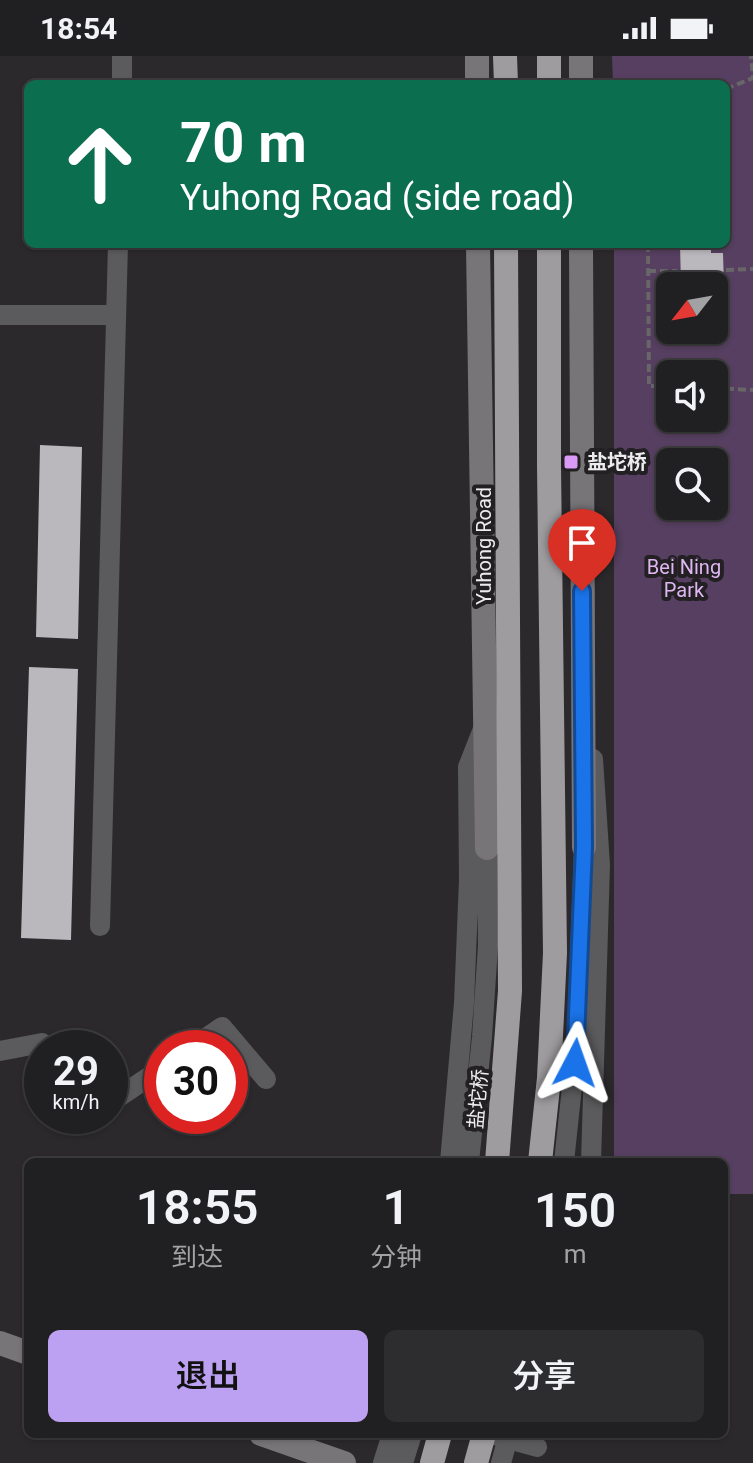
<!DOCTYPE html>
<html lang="zh">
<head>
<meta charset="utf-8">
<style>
  body { margin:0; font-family:Roboto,"Noto Sans SC",sans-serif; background:#2d2c2e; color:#f1f3f6; height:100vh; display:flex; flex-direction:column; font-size:30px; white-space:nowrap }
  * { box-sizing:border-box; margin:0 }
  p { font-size:26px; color:#a2a2a5 }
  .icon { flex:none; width:44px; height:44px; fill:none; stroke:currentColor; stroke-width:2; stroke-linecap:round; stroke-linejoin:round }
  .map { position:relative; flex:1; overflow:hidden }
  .sheet { position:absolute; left:24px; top:1102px; width:704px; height:280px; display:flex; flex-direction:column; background:#201f21; border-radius:12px; box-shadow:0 2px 6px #0004,0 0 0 2px #3d3d3f }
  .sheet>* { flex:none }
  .top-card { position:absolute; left:24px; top:24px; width:706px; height:168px; border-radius:12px; box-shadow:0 2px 6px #0004,0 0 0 2px #3d3d3f; background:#0b6e4f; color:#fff; overflow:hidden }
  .needle { width:52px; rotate:239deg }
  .fabs { position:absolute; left:656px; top:216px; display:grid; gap:16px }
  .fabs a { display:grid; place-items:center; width:72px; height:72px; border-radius:12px; background:#201f21; box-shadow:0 2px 6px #0004,0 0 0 2px #3d3d3f; font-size:40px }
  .speed { position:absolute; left:24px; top:974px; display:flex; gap:16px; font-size:40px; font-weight:700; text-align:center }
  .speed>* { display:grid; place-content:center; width:104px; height:104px; border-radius:50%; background:#201f21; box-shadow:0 2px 6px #0004,0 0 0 2px #3d3d3f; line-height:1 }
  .speed small { font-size:20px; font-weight:400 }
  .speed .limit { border:12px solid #d22; background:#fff; color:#111 }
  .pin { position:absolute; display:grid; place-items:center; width:68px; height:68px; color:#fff; margin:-82px -34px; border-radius:50% 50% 50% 0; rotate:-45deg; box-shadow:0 0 8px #0007 }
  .pin .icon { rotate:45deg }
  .me { position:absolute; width:88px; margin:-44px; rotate:4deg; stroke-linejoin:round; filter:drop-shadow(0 0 6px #0008) }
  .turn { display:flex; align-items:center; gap:28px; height:168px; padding:0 24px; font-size:36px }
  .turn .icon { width:104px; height:104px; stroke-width:2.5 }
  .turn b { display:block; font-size:56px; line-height:68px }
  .eta { display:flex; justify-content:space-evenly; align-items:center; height:136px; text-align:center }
  .eta b { font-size:48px; font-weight:600; line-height:56px }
  .primary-button { display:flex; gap:16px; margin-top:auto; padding:16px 24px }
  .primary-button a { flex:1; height:92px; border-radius:12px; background:#bca0f2; color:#111; font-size:32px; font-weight:600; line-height:92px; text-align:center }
  .primary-button a+a { background:#2d2c2e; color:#f1f3f6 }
  .status { display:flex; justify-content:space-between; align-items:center; height:56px; padding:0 40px; background:#201f21; direction:ltr }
  .status svg { height:22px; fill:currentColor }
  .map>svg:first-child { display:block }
</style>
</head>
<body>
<div class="status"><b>18:54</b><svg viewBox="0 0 49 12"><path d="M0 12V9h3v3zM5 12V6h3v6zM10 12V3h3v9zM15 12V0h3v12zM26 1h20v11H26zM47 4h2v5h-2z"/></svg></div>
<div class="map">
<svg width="753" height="1407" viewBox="0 0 753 1407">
  <rect width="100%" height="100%" fill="#2b292c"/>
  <path fill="#563f60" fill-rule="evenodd" d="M612 0H753V1138H724V1106H614V188H726V28H613ZM670 230H714V274H670ZM670 318H714V362H670ZM670 406H714V450H670Z"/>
  <path fill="#bab8bc" d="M680 188H711V197H723L724 230H681Z
    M693 274H705L706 287H693Z
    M40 389 82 391 78 583 36 581Z
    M29 611 78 613 71 884 21 882Z"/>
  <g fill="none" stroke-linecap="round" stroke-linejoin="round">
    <path stroke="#686669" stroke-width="4" stroke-dasharray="8 4" stroke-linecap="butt" d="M726 33 753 22 751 0
      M648 188 649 330H670
      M726 214 753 213
      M648 215H677
      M714 332 753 334"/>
    <path stroke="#5b5a5c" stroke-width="20" d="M122 28V0
      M0 259H116
      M100 870 118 188
      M191 992 222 971 266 1023
      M0 995 42 987 48 992
      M110 1047 162 1012
      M450 1106 464 947 469 824 468 711 483 673
      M469 1106 482 981 488 890 487 792
      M564 1106 577 984 584 791
      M591 1106 600 809 593 703
      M491 1378 537 1391
      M383 1407 392 1378
      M403 1407 412 1378"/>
    <path stroke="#777578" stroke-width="24" d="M477 0V28
      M581 0V28
      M478 188 487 792
      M581 188 584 791
      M0 1287 28 1297
      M261 1378 344 1407"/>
    <path stroke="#9f9ca0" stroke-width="24" d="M505 0 506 28
      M549 28V0
      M497 1106 510 935 506 188
      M540 1106 549 1022 555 897 549 409V188
      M432 1407 440 1378
      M476 1407 484 1378"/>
    <path stroke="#5b5a5c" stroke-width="20" d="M501 1407 509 1378"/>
  </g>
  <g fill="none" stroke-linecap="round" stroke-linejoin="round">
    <g stroke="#114b97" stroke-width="20">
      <path id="route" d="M575 1007 584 791 582 535"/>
    </g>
    <use href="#route" stroke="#1a73e8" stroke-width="14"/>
  </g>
  <rect fill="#db9af6" stroke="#222023" stroke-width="3" x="563" y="398" width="16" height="16" rx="4"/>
  <g text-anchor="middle" stroke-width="8" stroke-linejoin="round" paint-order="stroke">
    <g font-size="20" font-weight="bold" fill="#ecebed" stroke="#222023" text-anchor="start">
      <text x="587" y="413">盐坨桥</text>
    </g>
    <g font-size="20" fill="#ecebed" stroke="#222023">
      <text transform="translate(484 490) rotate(-90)" y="7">Yuhong Road</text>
      <text transform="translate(478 1043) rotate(-85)" y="7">盐坨桥</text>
    </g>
    <g font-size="20" fill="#dfb6f1" stroke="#222023">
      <text x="684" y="518">Bei Ning<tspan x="684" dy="23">Park</tspan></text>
    </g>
  </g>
</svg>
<div class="fabs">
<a><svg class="needle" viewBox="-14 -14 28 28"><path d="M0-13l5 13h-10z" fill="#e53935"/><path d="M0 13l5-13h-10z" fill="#a2a2a5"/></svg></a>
<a><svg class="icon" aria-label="sound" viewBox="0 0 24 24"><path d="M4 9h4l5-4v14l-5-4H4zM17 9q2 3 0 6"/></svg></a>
<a><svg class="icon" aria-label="search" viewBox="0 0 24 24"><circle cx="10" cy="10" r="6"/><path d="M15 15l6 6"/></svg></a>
</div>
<div class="speed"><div>29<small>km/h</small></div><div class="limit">30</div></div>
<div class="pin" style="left:582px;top:535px;background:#d93025"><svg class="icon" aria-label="arrive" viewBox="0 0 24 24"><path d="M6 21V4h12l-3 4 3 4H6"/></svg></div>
<svg class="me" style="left:575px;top:1007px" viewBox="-20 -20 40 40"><path d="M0-17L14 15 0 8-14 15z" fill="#1a73e8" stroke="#fff" stroke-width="4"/></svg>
<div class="top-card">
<div class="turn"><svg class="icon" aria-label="ahead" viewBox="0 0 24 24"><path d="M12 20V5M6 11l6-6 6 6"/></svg><div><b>70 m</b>Yuhong Road (side road)</div></div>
</div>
<section class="sheet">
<div class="eta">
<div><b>18:55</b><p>到达</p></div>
<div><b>1</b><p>分钟</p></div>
<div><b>150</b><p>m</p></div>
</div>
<div class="primary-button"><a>退出</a><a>分享</a></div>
</section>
</div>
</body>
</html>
